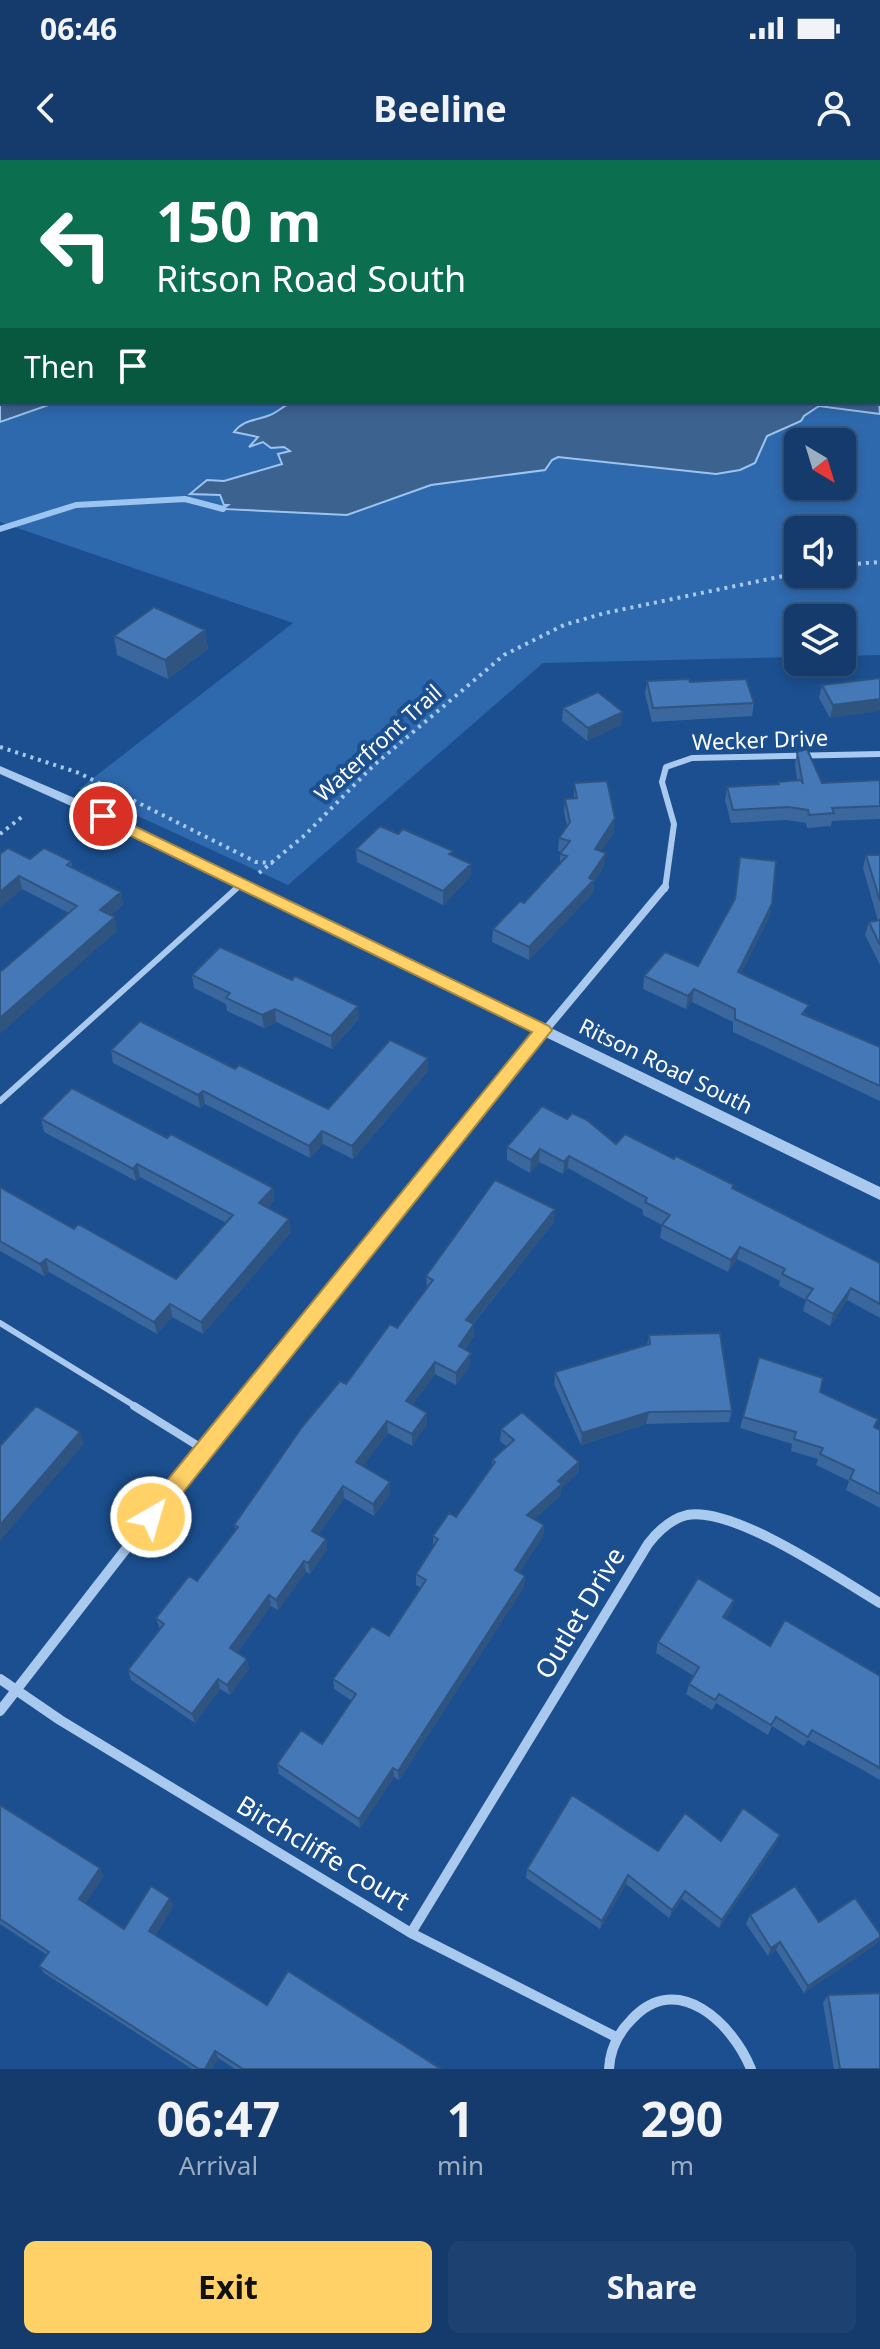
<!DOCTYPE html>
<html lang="en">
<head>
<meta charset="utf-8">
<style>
  body { margin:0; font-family:"Noto Sans",sans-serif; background:#1d4271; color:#f1f3f6; height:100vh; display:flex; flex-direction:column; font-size:30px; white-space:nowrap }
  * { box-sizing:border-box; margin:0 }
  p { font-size:26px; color:#9dadc1 }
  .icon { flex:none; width:44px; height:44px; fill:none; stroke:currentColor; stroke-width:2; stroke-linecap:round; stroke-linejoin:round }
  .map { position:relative; height:1909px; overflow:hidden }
  .drawer { display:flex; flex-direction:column; background:#143b6b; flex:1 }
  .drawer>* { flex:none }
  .guide { position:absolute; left:0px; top:0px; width:880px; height:244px; box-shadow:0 4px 12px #0003,0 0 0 2px #33557e; background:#0b6e4f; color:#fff; overflow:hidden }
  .needle { width:52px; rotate:142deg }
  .buttons { position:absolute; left:784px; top:268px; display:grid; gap:16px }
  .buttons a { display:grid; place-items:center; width:72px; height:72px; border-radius:12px; background:#143b6b; box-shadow:0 4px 12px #0003,0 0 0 2px #33557e; font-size:40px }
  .pin { position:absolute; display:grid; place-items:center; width:68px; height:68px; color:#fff; margin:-34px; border:4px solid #fff; border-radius:50%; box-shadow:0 2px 8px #0007 }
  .me { position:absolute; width:88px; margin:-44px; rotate:38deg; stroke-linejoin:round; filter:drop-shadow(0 0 6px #0008) }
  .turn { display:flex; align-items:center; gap:28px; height:168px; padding:0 24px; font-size:36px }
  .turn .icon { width:104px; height:104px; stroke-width:2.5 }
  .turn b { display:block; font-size:56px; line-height:68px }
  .then { display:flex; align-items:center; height:76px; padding:0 24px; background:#0003; gap:16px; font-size:30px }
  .eta { display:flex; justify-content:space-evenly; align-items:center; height:136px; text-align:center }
  .eta b { font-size:48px; font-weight:700; line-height:56px }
  .cta { display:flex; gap:16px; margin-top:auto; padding:16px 24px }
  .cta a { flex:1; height:92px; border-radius:12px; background:#ffd166; color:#111; font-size:32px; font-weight:700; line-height:92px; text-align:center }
  .cta a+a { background:#1d4271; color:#f1f3f6 }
  .status { display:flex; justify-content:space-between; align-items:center; height:56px; padding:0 40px; background:#143b6b; direction:ltr }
  .status svg { height:22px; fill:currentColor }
  header { display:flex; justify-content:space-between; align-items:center; height:104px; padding:0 24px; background:#143b6b; font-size:36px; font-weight:700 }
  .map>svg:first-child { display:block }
</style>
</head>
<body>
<div class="status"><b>06:46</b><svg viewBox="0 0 49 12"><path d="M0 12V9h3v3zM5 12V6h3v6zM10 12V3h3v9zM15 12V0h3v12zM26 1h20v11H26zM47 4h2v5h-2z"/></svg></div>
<header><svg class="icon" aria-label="back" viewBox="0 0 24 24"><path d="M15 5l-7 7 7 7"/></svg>Beeline<svg class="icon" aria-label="person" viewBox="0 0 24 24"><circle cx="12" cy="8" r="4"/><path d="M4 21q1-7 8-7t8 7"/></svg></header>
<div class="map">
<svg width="880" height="1909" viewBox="0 0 880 1909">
  <rect width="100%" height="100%" fill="#1b4f8f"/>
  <path fill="#2e69ad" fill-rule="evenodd" d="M546 0H880V495L842 496V458H798V497L543 503 288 725 79 629 293 463 0 362V262L57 242H878V2H542ZM798 282H842V326H798ZM798 370H842V414H798Z"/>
  <path fill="#3c6290" stroke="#9cc4f0" stroke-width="2" d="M0 0H546L2 2V242H57L0 262Z
    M878 225 880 254 819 246 804 256 801 261 767 276 755 303 740 310 716 314 558 297 552 300 545 310 431 325 347 355 223 349 228 345H224L220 335 190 334 207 320 224 321 282 304 278 294 290 291 284 287 271 288 263 282 249 287 258 277 234 272C244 259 256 261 270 255 278 252 284 245 293 242H878Z"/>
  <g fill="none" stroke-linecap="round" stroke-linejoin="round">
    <path stroke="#9cc4f0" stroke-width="6" d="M0 369 76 345 185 339 223 349"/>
    <path stroke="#a9c9ee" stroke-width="4" stroke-dasharray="3 5" stroke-linecap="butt" d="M842 405 880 402
      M0 587 79 613 256 702 273 703
      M0 674 23 656
      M259 713 305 675 373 606 504 495 564 465 605 453 798 413"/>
    <path stroke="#a9c9ee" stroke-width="5" d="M235 729 241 724"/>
    <path stroke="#a9c9ee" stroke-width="6" d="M0 941 238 727
      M0 1163 138 1248"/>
    <path stroke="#a9c9ee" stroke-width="8" d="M134 1246 203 1289"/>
    <path stroke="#a9c9ee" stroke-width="6" d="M665 729 674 664 662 622 666 607 692 598 880 594"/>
    <path stroke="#a9c9ee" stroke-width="8" d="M236 1248 441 995 665 727"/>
    <path stroke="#a9c9ee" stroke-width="10" d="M0 1519 60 1560 411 1773 616 1877
      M0 1551 237 1246
      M411 1773 648 1384C658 1371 670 1359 687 1355 734 1346 838 1418 880 1443
      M609 1909C610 1889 618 1873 632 1859 678 1810 733 1864 751 1909"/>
    <path fill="#a9c9ee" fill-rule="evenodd" d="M0 606 79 640 880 1027V1040L71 646 0 614Z"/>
  </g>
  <path fill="#3a679d" d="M205 470 208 489 168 519 117 495 114 476Z
    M880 518 830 558 819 538 822 525Z
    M647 521 754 543 752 556 652 562 645 534Z
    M563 548 621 565 587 581 562 561Z
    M797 592 822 623 880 620V659L832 661 831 666 807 668 806 663 786 660 731 663 725 640 727 627 777 624 778 622 797 620 795 605Z
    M574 623 614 672 601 691 604 706 594 722 593 733 529 800 492 782 493 769 524 743 560 704V694L562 692 558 691 559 678 567 666 564 652 565 639 574 638Z
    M398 674 471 704 470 717 443 745 357 702 356 689Z
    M0 694 30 699 71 701 72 707 121 732 123 745 111 755 117 771 69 753 22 729 0 748Z
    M866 695H880V805L865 775 869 762 878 761 863 708Z
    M740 697 772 744 769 757 741 813 807 855 880 887V941L733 872V862L692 842 686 849 643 829 644 816 698 806 734 741Z
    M192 815 359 859 332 889 276 862 264 868 227 851 226 844 194 828Z
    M111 890 235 909 328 949 428 911 353 999 323 984 310 998 205 944 200 948 113 903Z
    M41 959 167 978 273 1028 274 1040 268 1048 291 1072 203 1174 172 1157 157 1174 49 1112 44 1116 0 1091V1027L74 1069 176 1119 226 1063 140 1017 136 1021 44 972Z
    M616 984 733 1029 880 1103V1158L847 1140 830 1166 803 1151 806 1140 779 1126 780 1121 737 1099 728 1112 660 1078 662 1065 643 1055V1050L568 1008 563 1014 539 1002 530 1013 507 1000V987Z
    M554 1062 473 1164H474V1176L465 1189 470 1205 456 1225 435 1214 412 1245 427 1253V1264L412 1286 388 1273 362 1306 390 1333 374 1356 344 1338 318 1375 326 1379 327 1390 310 1414 306 1412 278 1450 271 1446 237 1492 249 1509 230 1535 220 1529 195 1563 131 1520 128 1510 160 1469 156 1458 197 1421 236 1370 234 1365 346 1224 397 1168 427 1129 426 1116Z
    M649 1175 732 1251 729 1262 646 1264 581 1285 554 1224 555 1212 647 1185Z
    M759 1197 820 1232 878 1259 874 1267 880 1270V1348L846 1330 849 1321 816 1305 818 1299 791 1291 792 1284 740 1268Z
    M501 1269 579 1302 578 1313 561 1328 560 1336 534 1359 544 1365 543 1376 519 1412 525 1416 524 1427 399 1620 394 1617 360 1668 279 1614 277 1604 322 1584 352 1541 334 1529 333 1519 389 1476 421 1428 416 1425V1414L433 1387V1376L456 1357 492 1307V1300L507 1287 500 1281Z
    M734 1440 730 1451 726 1459 770 1486 880 1516V1620L861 1609 808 1580 804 1586 772 1566 768 1575 716 1543 712 1550 686 1534 689 1524 694 1516 656 1493 658 1482Z
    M0 1645 104 1716 85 1743 124 1769 173 1746 155 1775 267 1845 441 1909H235L218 1898 212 1909H192L44 1813 39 1806 47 1795 0 1764Z
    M721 1681 776 1684 719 1768 682 1739 669 1758 626 1724 600 1769 526 1718 527 1709Z
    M750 1755 819 1762 880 1774V1778L876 1784 804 1833 776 1790 768 1796 746 1764Z
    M828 1835 880 1909H834L823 1843Z"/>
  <path fill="#305480" d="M205 470 208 489 168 519 165 500Z
    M880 539V551L830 558 833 545Z
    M623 552 621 565 587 581 588 568Z
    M615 658 614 672 594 702 595 689Z
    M606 693 604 706 594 722 593 733 529 800V787L589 718Z
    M471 704 470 717 443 745V731Z
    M19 716 22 729 0 748V732Z
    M121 732 123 745 102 763 100 750Z
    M772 744 769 757 735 825 738 812Z
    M115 757 117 771 0 874V858Z
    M694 829 692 842 686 849 688 836Z
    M358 846 359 859 332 889 331 876Z
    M275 849 276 862 264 868 262 855Z
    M428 898V911L353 999 352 986Z
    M203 931 205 944 200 948 198 935Z
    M322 971 323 984 310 998 309 986Z
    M540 989 539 1002 530 1013 531 1000Z
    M569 996 568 1008 563 1014 564 1002Z
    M137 1004 140 1017 136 1021 133 1009Z
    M273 1028 274 1040 261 1056 259 1043Z
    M555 1049 554 1062 466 1172V1160Z
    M289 1059 291 1072 203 1174 201 1162Z
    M740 1087 737 1099 728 1112 731 1100Z
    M46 1099 49 1112 44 1116 40 1104Z
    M851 1128 847 1140 830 1166 833 1154Z
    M170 1144 172 1157 157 1174 154 1162Z
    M474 1164V1176L458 1198 459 1186Z
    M471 1193 470 1205 456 1225V1213Z
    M435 1202V1214L406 1253V1241Z
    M649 1252 646 1264 581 1285 582 1273Z
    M427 1253V1264L412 1286V1274Z
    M387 1261 388 1273 357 1314 356 1302Z
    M80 1272 84 1284 0 1381V1365Z
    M579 1302 578 1313 561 1328 560 1336 526 1366 527 1355 558 1321Z
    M390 1322V1333L374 1356 373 1344Z
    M343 1326 344 1338 313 1382 312 1371Z
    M544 1365 543 1376 514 1420 515 1410Z
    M326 1379 327 1390 310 1414 308 1403Z
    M304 1401 306 1412 278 1450 276 1440Z
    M525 1416 524 1427 399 1620 398 1611Z
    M269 1435 271 1446 232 1498 230 1488Z
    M734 1440 730 1451 720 1468 723 1457Z
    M247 1499 249 1509 230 1535 227 1525Z
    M218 1519 220 1529 195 1563 192 1554Z
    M393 1608 394 1617 360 1668 359 1659Z
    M780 1675 776 1684 719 1768 722 1760Z
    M100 1708 104 1716 83 1747 79 1739Z
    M628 1715 626 1724 600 1769 602 1761Z
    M685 1731 682 1739 669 1758 672 1750Z
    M170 1738 173 1746 152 1779 149 1771Z
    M880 1777 876 1784 804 1833 808 1826Z
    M780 1782 776 1790 768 1796 771 1788Z
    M215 1891 218 1898 212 1909H205Z"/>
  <path fill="#4478b7" stroke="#305480" stroke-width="2" d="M154 447 205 470 165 500 114 476Z
    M880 518V539L833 545 822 525Z
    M689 519 690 522 746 519 754 543 653 548 647 521Z
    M598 532 623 552 588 568 563 548Z
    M807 589 822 623 880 620V646L832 648 834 653 809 655 808 650 788 647 733 650 727 627 779 624 778 622 801 620 803 624 797 592Z
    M607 621 615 658 595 689 606 693 589 718 594 720 529 787 493 769 520 741 524 743 567 696 560 694 570 681 559 678 570 662 565 639 577 638 574 623Z
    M380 666 398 674 403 669 453 691 449 694 471 704 443 731 356 689Z
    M8 688 30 699 44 688 71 701 67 705 121 732 100 750 115 757 0 858V812L77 746 19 716 0 732V694Z
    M866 695H880V741Z
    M740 697 776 701 772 744 738 812 809 845 802 854 880 887V926L735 859V849L694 829 688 836 644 816 665 792 698 806 735 739Z
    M880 760V785L869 762Z
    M220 787 292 820 295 816 358 846 331 876 275 849 262 855 226 838 230 833 192 815Z
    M140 861 235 909 239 905 328 949 390 880 428 898 352 986 322 971 309 986 203 931 198 935 111 890Z
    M72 928 167 978 171 974 273 1028 259 1043 289 1059 201 1162 170 1144 154 1162 46 1099 40 1104 0 1081V1027L74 1069 78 1064 176 1119 233 1055 137 1004 133 1009 41 959Z
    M542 946 567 959 572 953 587 960 616 984 625 974 674 999 676 996 734 1025 732 1028 880 1103V1144L851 1128 833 1154 806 1139 813 1129 782 1114 785 1109 740 1087 731 1100 662 1065 670 1055 645 1042 647 1038 569 996 564 1002 540 989 531 1000 507 987Z
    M495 1020 555 1049 466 1160 474 1164 459 1186 471 1193 456 1213 435 1202 406 1241 427 1253 412 1274 387 1261 356 1302 390 1322 373 1344 343 1326 312 1371 326 1379 308 1403 304 1401 276 1440 269 1435 230 1488 247 1499 227 1525 218 1519 192 1554 128 1510 164 1464 156 1458 189 1416 197 1421 238 1367 234 1365 302 1267 340 1221 346 1224 390 1164 397 1168 433 1120 426 1116Z
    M720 1173 732 1251 649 1252 582 1273 555 1212 650 1184 649 1175Z
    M759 1197 823 1218 820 1232 878 1259 874 1267 880 1270V1334L850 1319 854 1310 820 1294 823 1288 794 1279 796 1272 743 1257Z
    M36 1246 80 1272 0 1365V1286Z
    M522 1252 579 1302 558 1321 562 1324 527 1355 544 1365 515 1410 525 1416 398 1611 393 1608 359 1659 277 1604 301 1570 322 1584 356 1534 333 1519 372 1466 389 1476 426 1420 416 1414 438 1379 433 1376 449 1353 456 1357 495 1302 492 1300 514 1280 501 1269Z
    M698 1418 734 1440 723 1457 770 1486 785 1460 880 1516V1608L812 1570 808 1577 776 1557 771 1565 719 1534 715 1540 689 1524 699 1507 658 1482Z
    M572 1635 658 1691 685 1653 721 1681 743 1648 780 1675 722 1760 685 1731 672 1750 628 1715 602 1761 527 1709Z
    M0 1645 100 1708 79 1739 124 1769 151 1726 170 1738 149 1771 267 1845 288 1811 441 1909H243L215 1891 205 1909H199L39 1806 49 1792 0 1759Z
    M795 1726 819 1762 855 1738 880 1774V1777L808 1826 780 1782 771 1788 750 1755Z
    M880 1833V1909H840L828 1835Z"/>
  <path fill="#ffd166" stroke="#a68842" stroke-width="2" d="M103 651 549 866 552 870 158 1364 151 1367 143 1364 140 1357 143 1350 532 872 98 660 95 656Z"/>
  <g text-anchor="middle" stroke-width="8" stroke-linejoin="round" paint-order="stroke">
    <g font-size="22" fill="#fff" stroke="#1b4f8f">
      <text transform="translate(760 580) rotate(-2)" y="8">Wecker Drive</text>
      <text transform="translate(378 583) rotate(-42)" y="8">Waterfront Trail</text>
      <text transform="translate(666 906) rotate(26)" y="8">Ritson Road South</text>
    </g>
    <g font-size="26" fill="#fff" stroke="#1b4f8f">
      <text transform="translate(580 1453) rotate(-59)" y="9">Outlet Drive</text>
      <text transform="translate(323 1693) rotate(31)" y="9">Birchcliffe Court</text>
    </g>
  </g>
</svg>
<div class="buttons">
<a><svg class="needle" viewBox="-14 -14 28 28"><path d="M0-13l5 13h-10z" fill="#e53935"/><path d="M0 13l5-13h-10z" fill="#9dadc1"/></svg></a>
<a><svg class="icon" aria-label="sound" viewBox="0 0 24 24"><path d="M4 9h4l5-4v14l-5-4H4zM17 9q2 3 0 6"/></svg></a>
<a><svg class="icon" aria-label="layers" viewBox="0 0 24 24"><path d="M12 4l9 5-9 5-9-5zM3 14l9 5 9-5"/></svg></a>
</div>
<div class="pin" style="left:103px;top:656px;background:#d93025"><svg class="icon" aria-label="arrive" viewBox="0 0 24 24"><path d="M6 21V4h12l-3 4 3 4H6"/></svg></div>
<svg class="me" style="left:151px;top:1357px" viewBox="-20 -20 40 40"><circle r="17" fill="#ffd166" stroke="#fff" stroke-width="3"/><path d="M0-11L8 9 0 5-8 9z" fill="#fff"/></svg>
<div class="guide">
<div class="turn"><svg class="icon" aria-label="left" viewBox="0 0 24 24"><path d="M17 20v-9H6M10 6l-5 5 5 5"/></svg><div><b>150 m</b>Ritson Road South</div></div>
<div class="then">Then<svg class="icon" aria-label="arrive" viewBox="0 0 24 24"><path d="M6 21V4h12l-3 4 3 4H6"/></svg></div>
</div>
</div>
<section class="drawer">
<div class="eta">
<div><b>06:47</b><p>Arrival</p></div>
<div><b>1</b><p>min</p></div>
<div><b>290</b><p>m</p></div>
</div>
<div class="cta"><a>Exit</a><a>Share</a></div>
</section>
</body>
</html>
